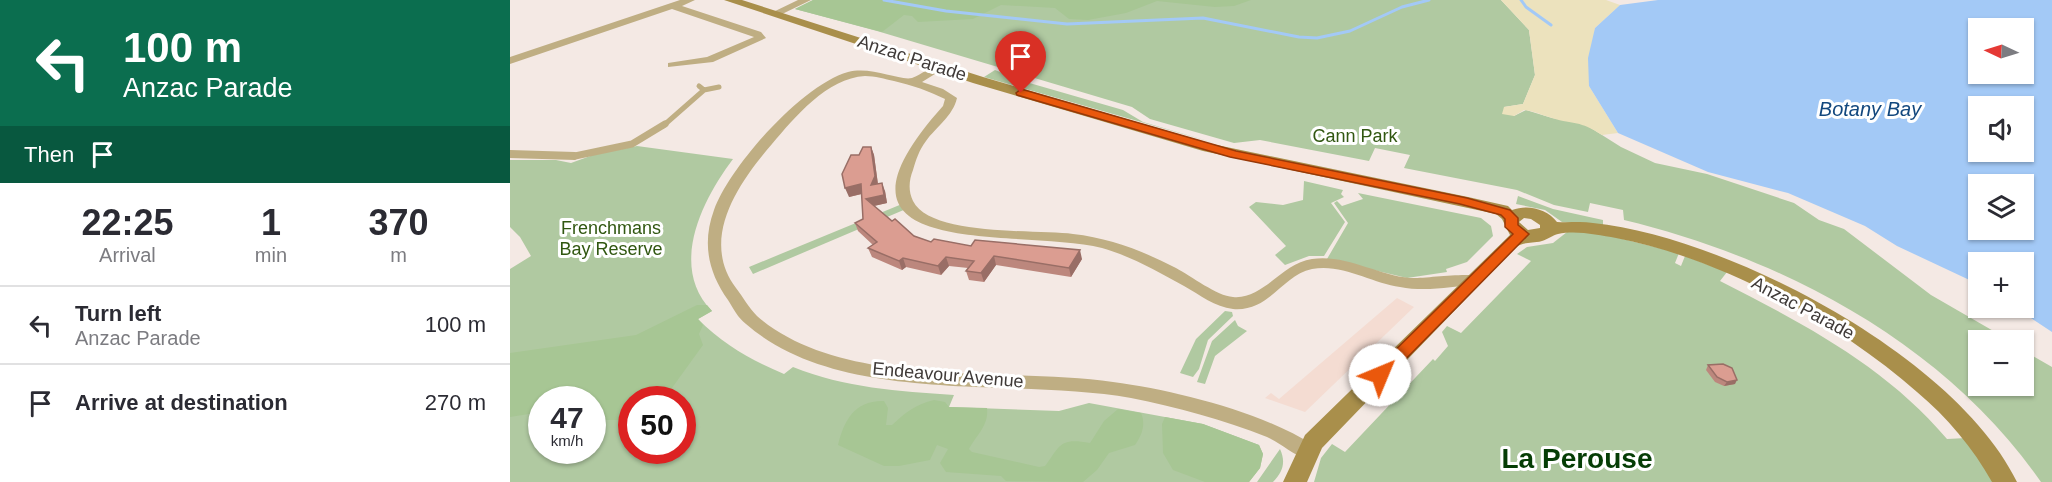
<!DOCTYPE html>
<html lang="en">
<head>
<meta charset="utf-8">
<style>
  body { margin:0; font-family:Helvetica,sans-serif; background:#f7f7f7; color:#2b2b33; height:100vh; display:flex; flex-direction:column; font-size:22px; white-space:nowrap }
  * { box-sizing:border-box; margin:0 }
  p { font-size:20px; color:#7c7c81 }
  .icon { flex:none; width:33px; height:33px; fill:none; stroke:currentColor; stroke-width:2; stroke-linecap:round; stroke-linejoin:round }
  .map { position:relative; flex:1; overflow:hidden }
  .sheet { display:flex; flex-direction:column; background:#fff; width:510px }
  .sheet>* { flex:none }
  .guide { background:#0b6e4f; color:#fff; overflow:hidden }
  .needle { width:39px; rotate:274deg }
  .tools { position:absolute; left:1458px; top:18px; display:grid; gap:12px }
  .tools a { display:grid; place-items:center; width:66px; height:66px; border-radius:0px; background:#fff; box-shadow:0 2px 4px #0004; font-size:30px }
  .speed { position:absolute; left:18px; top:386px; display:flex; gap:12px; font-size:30px; font-weight:700; text-align:center }
  .speed>* { display:grid; place-content:center; width:78px; height:78px; border-radius:50%; background:#fff; box-shadow:0 2px 4px #0004; line-height:1 }
  .speed small { font-size:15px; font-weight:400 }
  .speed .limit { border:9px solid #d22; background:#fff; color:#111 }
  .pin { position:absolute; display:grid; place-items:center; width:51px; height:51px; color:#fff; margin:-62px -26px; border-radius:50% 50% 50% 0; rotate:-45deg; box-shadow:0 0 6px #0007 }
  .pin .icon { rotate:45deg }
  .me { position:absolute; width:66px; margin:-33px; rotate:45deg; stroke-linejoin:round; filter:drop-shadow(0 0 4px #0008) }
  .turn { display:flex; align-items:center; gap:21px; height:126px; padding:0 24px; font-size:27px }
  .turn .icon { width:78px; height:78px; stroke-width:2.5 }
  .turn b { display:block; font-size:42px; line-height:51px }
  .then { display:flex; align-items:center; height:57px; padding:0 24px; background:#0003; gap:12px; font-size:22px }
  .eta { display:flex; justify-content:space-evenly; align-items:center; height:102px; text-align:center }
  .eta b { font-size:36px; font-weight:600; line-height:42px }
  ul { padding:0; list-style:none }
  li { display:flex; align-items:center; gap:18px; height:78px; padding:0 24px; border-top:2px solid #e1e1e2 }
  li div { flex:1 }
  li b { display:block; font-size:22px }
  li em { font-style:normal }
  main { display:flex; flex:1; min-height:0 }
  .map>svg:first-child { display:block }
</style>
</head>
<body>
<main>
<section class="sheet">
<div class="guide">
<div class="turn"><svg class="icon" aria-label="left" viewBox="0 0 24 24"><path d="M17 20v-9H6M10 6l-5 5 5 5"/></svg><div><b>100 m</b>Anzac Parade</div></div>
<div class="then">Then<svg class="icon" aria-label="arrive" viewBox="0 0 24 24"><path d="M6 21V4h12l-3 4 3 4H6"/></svg></div>
</div>
<div class="eta">
<div><b>22:25</b><p>Arrival</p></div>
<div><b>1</b><p>min</p></div>
<div><b>370</b><p>m</p></div>
</div>
<ul>
<li><svg class="icon" aria-label="left" viewBox="0 0 24 24"><path d="M17 20v-9H6M10 6l-5 5 5 5"/></svg><div><b>Turn left</b><p>Anzac Parade</p></div><em>100 m</em></li>
<li><svg class="icon" aria-label="arrive" viewBox="0 0 24 24"><path d="M6 21V4h12l-3 4 3 4H6"/></svg><div><b>Arrive at destination</b></div><em>270 m</em></li>
</ul>
</section>
<div class="map">
<svg width="1542" height="482" viewBox="0 0 1542 482">
  <rect width="100%" height="100%" fill="#f4e9e4"/>
  <path fill="#f4dcd2" d="M887 298 904 307 795 412 755 398 761 393 769 399Z"/>
  <path fill="#b0c9a1" fill-rule="evenodd" d="M303 0H991L1019 30 1025 75 1013 104 994 107 1004 116 1016 110 1042 118 1073 123 1111 147 1145 163 1197 174 1284 203 1309 220 1334 229 1421 295 1499 340H1468V386H1514V351L1542 367V482H1531C1435 344 1275 259 1114 220L1113 210 1080 203 1078 212 1044 205 1007 190 894 168 900 155 865 148 859 161 750 140 724 143 640 119 622 107 367 31 285 9Z
    M485 70 516 82 613 110 633 122 708 144 474 77Z
    M127 146 223 159C193 199 158 266 202 311L188 319C214 345 241 360 274 374L283 367C335 388 388 391 444 395L439 407 549 411 579 403 693 424 749 445 753 454 750 468 739 482H0V269L21 256 10 237 0 227V160H46L61 163 83 155ZM32 399H82V450H32ZM122 399H172V450H122Z
    M794 181 833 190 831 194 834 197 821 203 835 222 814 256H799L775 265 765 255 776 246 739 207 746 202 773 205 793 200Z
    M848 193 971 218 981 226 983 236 957 262 936 269 937 272 897 278 817 259 838 223 824 203 827 201 832 206 853 199Z
    M1008 196 1043 209 1093 220V226L1052 222 1035 210 1006 204Z
    M392 204 396 209 243 274 239 267Z
    M1077 230 1169 253 1165 263 1171 266 1175 256 1217 272 1210 281C1294 324 1375 366 1437 439L1456 438 1486 482H804L811 458 822 444 835 452 923 359 925 361 938 346 932 332 937 326 951 333 1021 261 1007 254 1017 247 1043 243 1057 232Z
    M715 311 722 312 723 316 698 340 689 369 683 377 670 373 686 339Z
    M725 320 728 326 737 331 705 356 695 384 687 382 702 341Z
    M770 449C776 462 773 472 763 482H747Z"/>
  <path fill="#a7c694" d="M303 0H741L724 6 705 7 647 1 616 13 578 20 559 19 545 8 491 5 463 19 408 22 402 16 394 15 372 32 285 9Z
    M187 305H197L202 311 188 319 193 325 189 334 193 345 154 399H122L121 420H83L82 399H32L31 412 0 417V353L126 335Z
    M424 400 435 402 439 407 477 408C479 426 466 435 459 449L462 452 529 467 535 466C550 446 549 437 580 443L594 421 608 409 631 413C636 424 632 435 625 445L599 453 587 470 573 482 496 481 491 476 436 472 430 463 438 449 427 445 420 460 389 466H374L328 445C334 420 345 400 374 401L378 408 376 425H382C395 413 406 404 424 400Z
    M655 417 693 424 749 445 753 454 750 468 739 482H695L663 470 653 453 652 424Z"/>
  <path fill="#ece2bd" d="M991 0H1096L1110 5 1085 28 1079 86 1108 133 1092 135C1069 120 1065 125 1042 118 1032 115 1024 111 1014 110L1004 116 992 114 994 107 1013 104 1025 75 1019 30Z"/>
  <path fill="#a3c9f6" fill-rule="evenodd" d="M1148 0H1542V332L1506 308H1514V262H1468V284L1387 246 1355 226 1278 193 1198 172 1108 133 1079 86 1078 58 1085 28 1110 5ZM1468 28H1514V74H1468ZM1468 106H1514V152H1468ZM1468 184H1514V230H1468Z"/>
  <g fill="none" stroke-linecap="round" stroke-linejoin="round">
    <path stroke="#a3c9f6" stroke-width="3" d="M374 0 436 11 557 24 693 18 789 37 807 38 840 31 892 7 919 0
      M1011 0 1016 7 1041 25"/>
    <path stroke="#bfae83" stroke-width="5" d="M194 90 209 87
      M153 126 194 90 189 86"/>
    <path stroke="#bfae83" stroke-width="7" d="M65 156 122 144 155 124"/>
    <path fill="#bfae83" fill-rule="evenodd" d="M170 0H185L172 6 251 32 256 38 203 62 158 67V63L197 57 244 37 162 9 0 64V57Z
      M288 0H301L268 16 259 14Z
      M429 64 433 65V69L412 82 433 89 447 98C443 116 426 127 416 141 409 150 406 160 403 170 399 180 398 191 403 201 421 237 528 229 563 234 600 238 633 251 666 268 681 276 707 296 723 297 753 300 772 263 802 259 836 254 867 275 900 278 914 279 969 270 975 279L967 284C942 287 915 292 890 287 862 283 832 263 802 269 772 275 760 312 723 309 705 307 690 295 674 286 648 272 621 256 592 248 507 227 290 265 433 106L435 99C419 91 402 85 384 81 375 79 365 76 355 76 317 78 285 117 262 144 229 182 189 239 226 288 233 297 239 308 247 316 334 391 496 366 603 382 664 390 752 412 803 445L806 451 803 457 796 459C782 454 771 443 757 437 714 420 666 407 621 398 503 377 331 407 236 324 228 318 223 308 218 300 198 272 192 243 204 210 220 166 292 85 338 72 362 66 389 81 402 78 412 75 419 66 429 64Z
      M0 150 65 152 72 156 65 160 0 158Z"/>
    <path fill="#a98f4b" fill-rule="evenodd" d="M214 0H232L473 77 702 144 958 197 998 206 1002 210C1018 204 1037 209 1047 222 1059 223 1071 221 1083 223 1218 237 1446 356 1507 482H1482C1463 448 1437 417 1407 392 1327 322 1211 258 1106 238 1088 235 1066 230 1048 234 1043 235 1038 239 1032 241 1021 244 1015 241 1006 247L812 448 797 482H773L795 435 1000 235 992 219 986 214 693 151 463 83ZM1014 218 1021 219 1030 225V228L1018 230 1009 222Z"/>
  </g>
  <path fill="#bc877d" d="M361 147 364 155 368 184 375 191 377 203 364 206 382 221 404 236 421 242 461 246 572 259 561 277 486 265 474 282 459 280 456 271 458 268 439 266 431 275 396 267 392 270 362 257 358 248 363 245 348 231 345 223 353 219 352 194 339 197 349 155Z
    M1198 365 1225 384 1214 386 1205 382 1196 370Z"/>
  <path fill="#996e66" d="M361 147 364 155 368 185H361Z
    M372 183 375 191 377 203 359 207 356 199Z
    M351 184 355 193 339 197 335 188Z
    M570 250 572 259 561 277 559 268Z
    M484 256 486 265 474 282 471 273Z
    M436 257 439 266 431 275 428 266Z
    M393 258 396 267 392 270 389 261Z
    M1227 380 1225 384 1214 386 1217 382Z"/>
  <path fill="#db9d91" stroke="#996e66" stroke-width="1.5" d="M353 147H361L365 176 361 185 372 183 374 195 356 199 382 221 385 219 404 236 421 242 424 239 461 246 465 240 570 250 559 268 484 256 471 273 456 271 464 261 436 257 428 266 393 258 389 261 358 248 367 242 345 223 353 219 351 184 335 188 332 174 341 155H349Z
    M1213 364 1222 368 1227 380 1217 382 1207 377 1198 365Z"/>
  <path fill="#ea580c" stroke="#983908" stroke-width="1.5" d="M511 89 726 151 957 198 1000 210 1008 218V225L1019 234 876 379 870 381 862 375 864 371 1003 234 995 227V219L991 215 950 204 720 157 507 95 506 93Z"/>
  <g text-anchor="middle" stroke-width="6" stroke-linejoin="round" paint-order="stroke">
    <g font-size="18" fill="#3f3a38" stroke="#fff">
      <text transform="translate(402 58) rotate(18)" y="6">Anzac Parade</text>
      <text transform="translate(1293 308) rotate(28)" y="6">Anzac Parade</text>
      <text transform="translate(438 375) rotate(5)" y="6">Endeavour Avenue</text>
    </g>
    <g font-size="18" fill="#315711" stroke="#fff">
      <text x="845" y="142">Cann Park</text>
      <text x="101" y="234">Frenchmans<tspan x="101" dy="21">Bay Reserve</tspan></text>
    </g>
    <g font-size="20" font-style="italic" fill="#13487e" stroke="#fff">
      <text x="1360" y="116">Botany Bay</text>
    </g>
    <g font-size="28" font-weight="bold" fill="#053d05" stroke="#fff">
      <text x="1067" y="468">La Perouse</text>
    </g>
  </g>
</svg>
<div class="tools">
<a><svg class="needle" viewBox="-14 -14 28 28"><path d="M0-13l5 13h-10z" fill="#e53935"/><path d="M0 13l5-13h-10z" fill="#7c7c81"/></svg></a>
<a><svg class="icon" aria-label="sound" viewBox="0 0 24 24"><path d="M4 9h4l5-4v14l-5-4H4zM17 9q2 3 0 6"/></svg></a>
<a><svg class="icon" aria-label="layers" viewBox="0 0 24 24"><path d="M12 4l9 5-9 5-9-5zM3 14l9 5 9-5"/></svg></a>
<a>+</a>
<a>−</a>
</div>
<div class="speed"><div>47<small>km/h</small></div><div class="limit">50</div></div>
<div class="pin" style="left:511px;top:93px;background:#d93025"><svg class="icon" aria-label="arrive" viewBox="0 0 24 24"><path d="M6 21V4h12l-3 4 3 4H6"/></svg></div>
<svg class="me" style="left:870px;top:375px" viewBox="-20 -20 40 40"><circle r="19" fill="#fff"/><path d="M0-13L10 11 0 6-10 11z" fill="#ea580c"/></svg>
</div>
</main>
</body>
</html>
